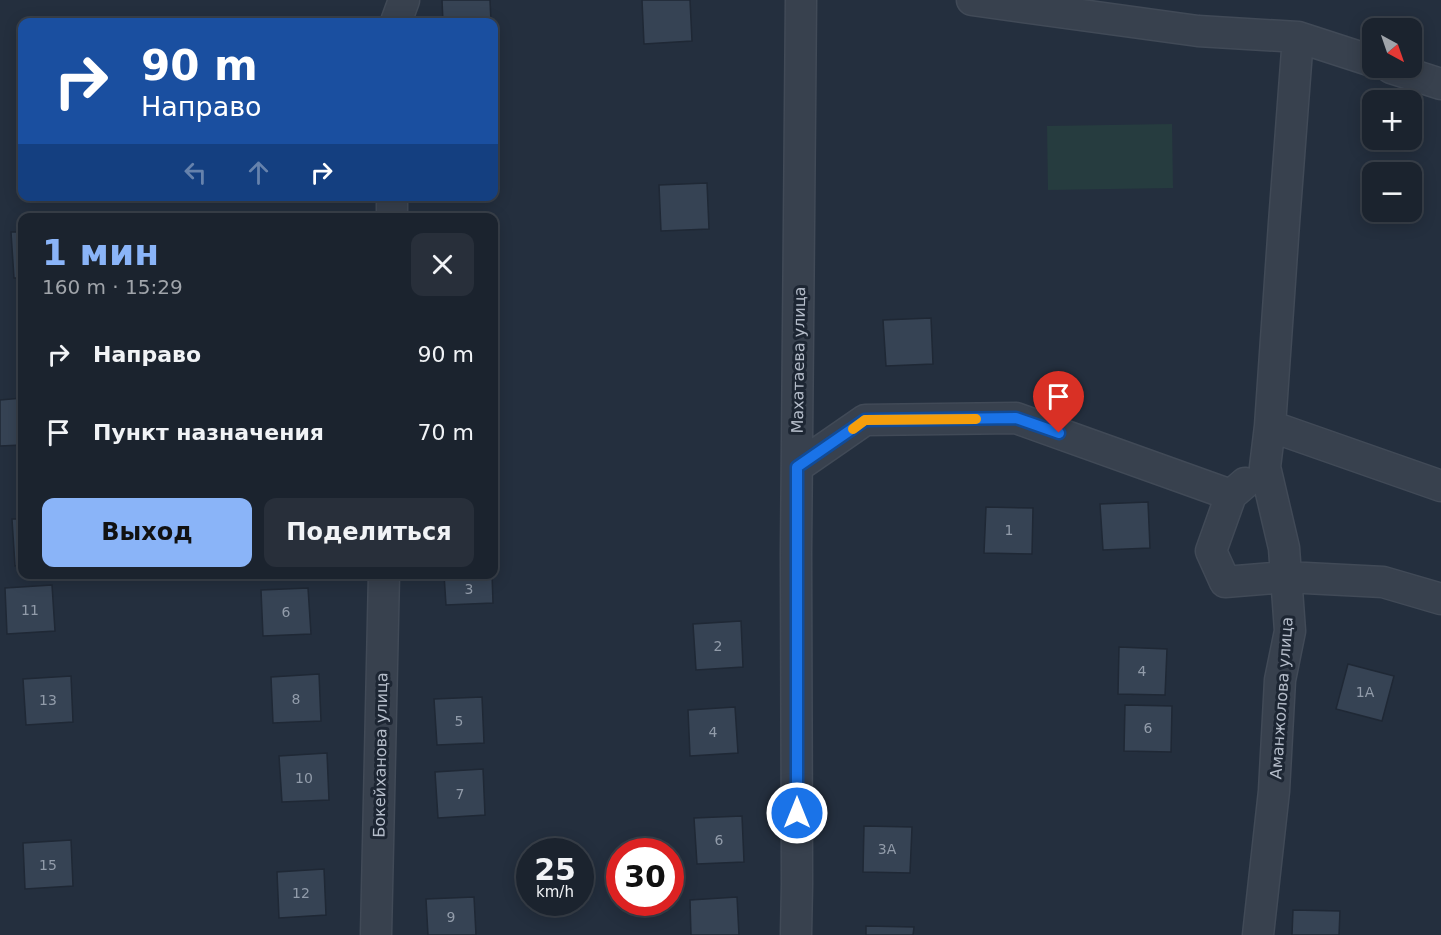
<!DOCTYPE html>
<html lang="ru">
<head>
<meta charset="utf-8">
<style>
  body { margin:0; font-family:"DejaVu Sans",sans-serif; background:#282f3a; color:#f1f3f6; height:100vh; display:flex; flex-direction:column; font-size:22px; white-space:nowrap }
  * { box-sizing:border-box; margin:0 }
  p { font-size:20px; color:#a0a4aa }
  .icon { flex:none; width:33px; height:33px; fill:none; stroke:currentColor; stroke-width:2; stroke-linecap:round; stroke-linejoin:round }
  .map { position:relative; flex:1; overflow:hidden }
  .sheet { position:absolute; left:18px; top:213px; width:480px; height:366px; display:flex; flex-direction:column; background:#1b232e; border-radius:12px; box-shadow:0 3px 15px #0003,0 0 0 2px #39404a }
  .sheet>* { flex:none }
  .hud { position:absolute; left:18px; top:18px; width:480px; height:183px; border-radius:12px; box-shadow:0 3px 15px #0003,0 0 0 2px #39404a; background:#1a4fa0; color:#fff; overflow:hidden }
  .needle { width:39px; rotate:140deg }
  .buttons { position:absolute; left:1362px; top:18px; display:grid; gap:12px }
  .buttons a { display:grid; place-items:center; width:60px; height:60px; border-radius:12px; background:#1b232e; box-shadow:0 3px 15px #0003,0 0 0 2px #39404a; font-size:30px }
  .speed { position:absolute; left:516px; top:838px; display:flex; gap:12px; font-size:30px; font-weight:700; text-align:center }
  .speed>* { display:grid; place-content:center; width:78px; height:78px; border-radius:50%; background:#1b232e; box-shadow:0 3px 15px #0003,0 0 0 2px #39404a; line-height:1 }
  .speed small { font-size:15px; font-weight:400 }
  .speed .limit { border:9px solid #d22; background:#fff; color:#111 }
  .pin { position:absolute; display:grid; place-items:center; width:51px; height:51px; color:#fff; margin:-62px -26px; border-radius:50% 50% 50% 0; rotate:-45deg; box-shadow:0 0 6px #0007 }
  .pin .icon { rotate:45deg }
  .me { position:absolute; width:66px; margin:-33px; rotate:0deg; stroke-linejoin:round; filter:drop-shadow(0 0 4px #0008) }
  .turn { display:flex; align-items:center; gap:21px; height:126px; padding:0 24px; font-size:27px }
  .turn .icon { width:78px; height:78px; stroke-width:2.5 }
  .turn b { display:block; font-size:42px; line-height:51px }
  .lanes { display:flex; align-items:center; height:57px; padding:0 24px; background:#0003; justify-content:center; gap:30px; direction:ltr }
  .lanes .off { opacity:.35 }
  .round { display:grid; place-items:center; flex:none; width:63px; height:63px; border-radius:12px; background:#282f3a }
  .head { display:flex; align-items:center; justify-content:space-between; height:102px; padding:0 24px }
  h1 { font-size:36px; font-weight:700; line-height:45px; color:#8ab4f8 }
  .primary-button { display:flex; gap:12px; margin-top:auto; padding:12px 24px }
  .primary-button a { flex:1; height:69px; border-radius:12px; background:#8ab4f8; color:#111; font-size:24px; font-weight:700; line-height:69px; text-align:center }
  .primary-button a+a { background:#282f3a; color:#f1f3f6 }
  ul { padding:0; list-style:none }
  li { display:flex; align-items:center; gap:18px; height:78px; padding:0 24px }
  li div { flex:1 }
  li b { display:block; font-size:22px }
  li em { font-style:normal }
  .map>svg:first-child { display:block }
</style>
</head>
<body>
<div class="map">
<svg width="1441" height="935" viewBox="0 0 1441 935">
  <rect width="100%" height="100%" fill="#242f3e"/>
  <path fill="#263c3f" d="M1172 124 1173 188 1048 190 1047 126Z"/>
  <path fill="#364354" stroke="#1f2835" stroke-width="1.5" d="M442 0H490L491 22H443Z
    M642 0H690L692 41 644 44Z
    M17 48H22V94H19Z
    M707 183 709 229 661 231 659 185Z
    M475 215 476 218H428V217Z
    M11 232H22V278H14Z
    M931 318 933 364 886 366 883 320Z
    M22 398V445L0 446V400Z
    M1148 502 1150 548 1103 550 1100 504Z
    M986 507 1033 508 1032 554 984 553Z
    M12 519H22V565L15 566Z
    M444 574H492L493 603 446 605Z
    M52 585 55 631 7 634 5 588Z
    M308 588 311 634 263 636 261 590Z
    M741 621 743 667 696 670 693 624Z
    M1119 647 1167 649 1165 695 1118 694Z
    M1348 664 1394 676 1382 721 1336 709Z
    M319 674 321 721 273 723 271 677Z
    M71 676 73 722 26 725 23 679Z
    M482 697 484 743 437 745 434 699Z
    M1125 705 1172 706 1171 752 1124 751Z
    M735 707 738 753 690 756 688 710Z
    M327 753 329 800 282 802 279 756Z
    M483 769 485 815 438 818 435 772Z
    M742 816 744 862 697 864 694 818Z
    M864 826 912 827 910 873 863 872Z
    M71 840 73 886 25 889 23 843Z
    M324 869 326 915 279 918 277 872Z
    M474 897 476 935H428L426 899Z
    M737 897 739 935H691L690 900Z
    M1293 910 1340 911 1339 935H1292Z
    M866 926 914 927 913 935H866Z"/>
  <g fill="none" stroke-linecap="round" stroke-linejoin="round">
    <g stroke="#414a57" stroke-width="33">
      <path id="minor" d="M972 0 1198 31 1298 37 1372 61
        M396 22 404 0
        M1391 68 1441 84
        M392 218V196
        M1270 426 1441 486
        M797 467 865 420 1016 418 1231 495
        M1245 483 1231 495 1211 551 1225 582 1286 577 1383 582 1441 599
        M376 935 384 574
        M796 935 797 884 796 553 801 0
        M1258 935 1274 791 1280 680 1290 631 1284 548 1265 467 1270 426 1284 223 1298 37"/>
    </g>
    <use href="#minor" stroke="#38414e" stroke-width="30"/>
  </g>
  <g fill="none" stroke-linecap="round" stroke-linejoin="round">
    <g stroke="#114b97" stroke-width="15">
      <path id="route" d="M797 813V467L865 420 1016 418 1059 433"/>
    </g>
    <use href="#route" stroke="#1a73e8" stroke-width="10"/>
    <path stroke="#f59e0b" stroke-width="10" d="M853 429 865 420 976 419"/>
  </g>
  <g text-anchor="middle" stroke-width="6" stroke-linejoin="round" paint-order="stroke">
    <g font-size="14" fill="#929caa">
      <text x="1009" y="535">1</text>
      <text x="469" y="594">3</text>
      <text x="30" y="615">11</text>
      <text x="286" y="617">6</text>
      <text x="718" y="651">2</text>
      <text x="1142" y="676">4</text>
      <text x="1365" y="697">1А</text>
      <text x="296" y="704">8</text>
      <text x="48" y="705">13</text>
      <text x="459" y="726">5</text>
      <text x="1148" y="733">6</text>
      <text x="713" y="737">4</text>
      <text x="304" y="783">10</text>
      <text x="460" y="799">7</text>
      <text x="719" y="845">6</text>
      <text x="887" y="854">3А</text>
      <text x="48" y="870">15</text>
      <text x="301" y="898">12</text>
      <text x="451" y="922">9</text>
    </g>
    <g font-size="16" fill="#b4bcc9" stroke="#1d2633">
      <text transform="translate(798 360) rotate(-89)" y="6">Махатаева улица</text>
      <text transform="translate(1281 698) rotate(-86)" y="6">Аманжолова улица</text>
      <text transform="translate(380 755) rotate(-89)" y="6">Бокейханова улица</text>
    </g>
  </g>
</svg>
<div class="buttons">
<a><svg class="needle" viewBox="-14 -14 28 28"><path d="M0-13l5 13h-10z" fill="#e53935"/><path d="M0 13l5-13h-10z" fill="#a0a4aa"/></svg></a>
<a>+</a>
<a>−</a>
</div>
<div class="speed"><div>25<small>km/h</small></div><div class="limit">30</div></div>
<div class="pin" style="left:1059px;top:433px;background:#d93025"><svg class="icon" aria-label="arrive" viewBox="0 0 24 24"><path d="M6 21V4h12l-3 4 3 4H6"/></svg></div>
<svg class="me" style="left:797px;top:813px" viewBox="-20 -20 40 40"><circle r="17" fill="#1a73e8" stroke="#fff" stroke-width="3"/><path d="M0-11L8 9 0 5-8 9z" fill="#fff"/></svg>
<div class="hud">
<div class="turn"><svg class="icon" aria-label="right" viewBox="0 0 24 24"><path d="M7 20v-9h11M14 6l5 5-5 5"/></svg><div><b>90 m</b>Направо</div></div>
<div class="lanes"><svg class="icon off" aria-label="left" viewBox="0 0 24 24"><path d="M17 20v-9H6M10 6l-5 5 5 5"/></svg><svg class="icon off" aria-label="ahead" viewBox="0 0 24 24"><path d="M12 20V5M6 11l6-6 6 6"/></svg><svg class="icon" aria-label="right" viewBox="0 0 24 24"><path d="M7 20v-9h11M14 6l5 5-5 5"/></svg></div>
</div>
<section class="sheet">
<div class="head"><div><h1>1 мин</h1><p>160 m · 15:29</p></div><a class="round"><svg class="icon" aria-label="close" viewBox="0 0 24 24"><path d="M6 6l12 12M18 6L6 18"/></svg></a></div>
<ul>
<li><svg class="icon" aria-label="right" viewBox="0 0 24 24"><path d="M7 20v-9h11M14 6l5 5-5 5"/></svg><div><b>Направо</b></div><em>90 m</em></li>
<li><svg class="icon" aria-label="arrive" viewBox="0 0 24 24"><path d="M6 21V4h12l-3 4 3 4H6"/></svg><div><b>Пункт назначения</b></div><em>70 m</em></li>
</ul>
<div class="primary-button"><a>Выход</a><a>Поделиться</a></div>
</section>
</div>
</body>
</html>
